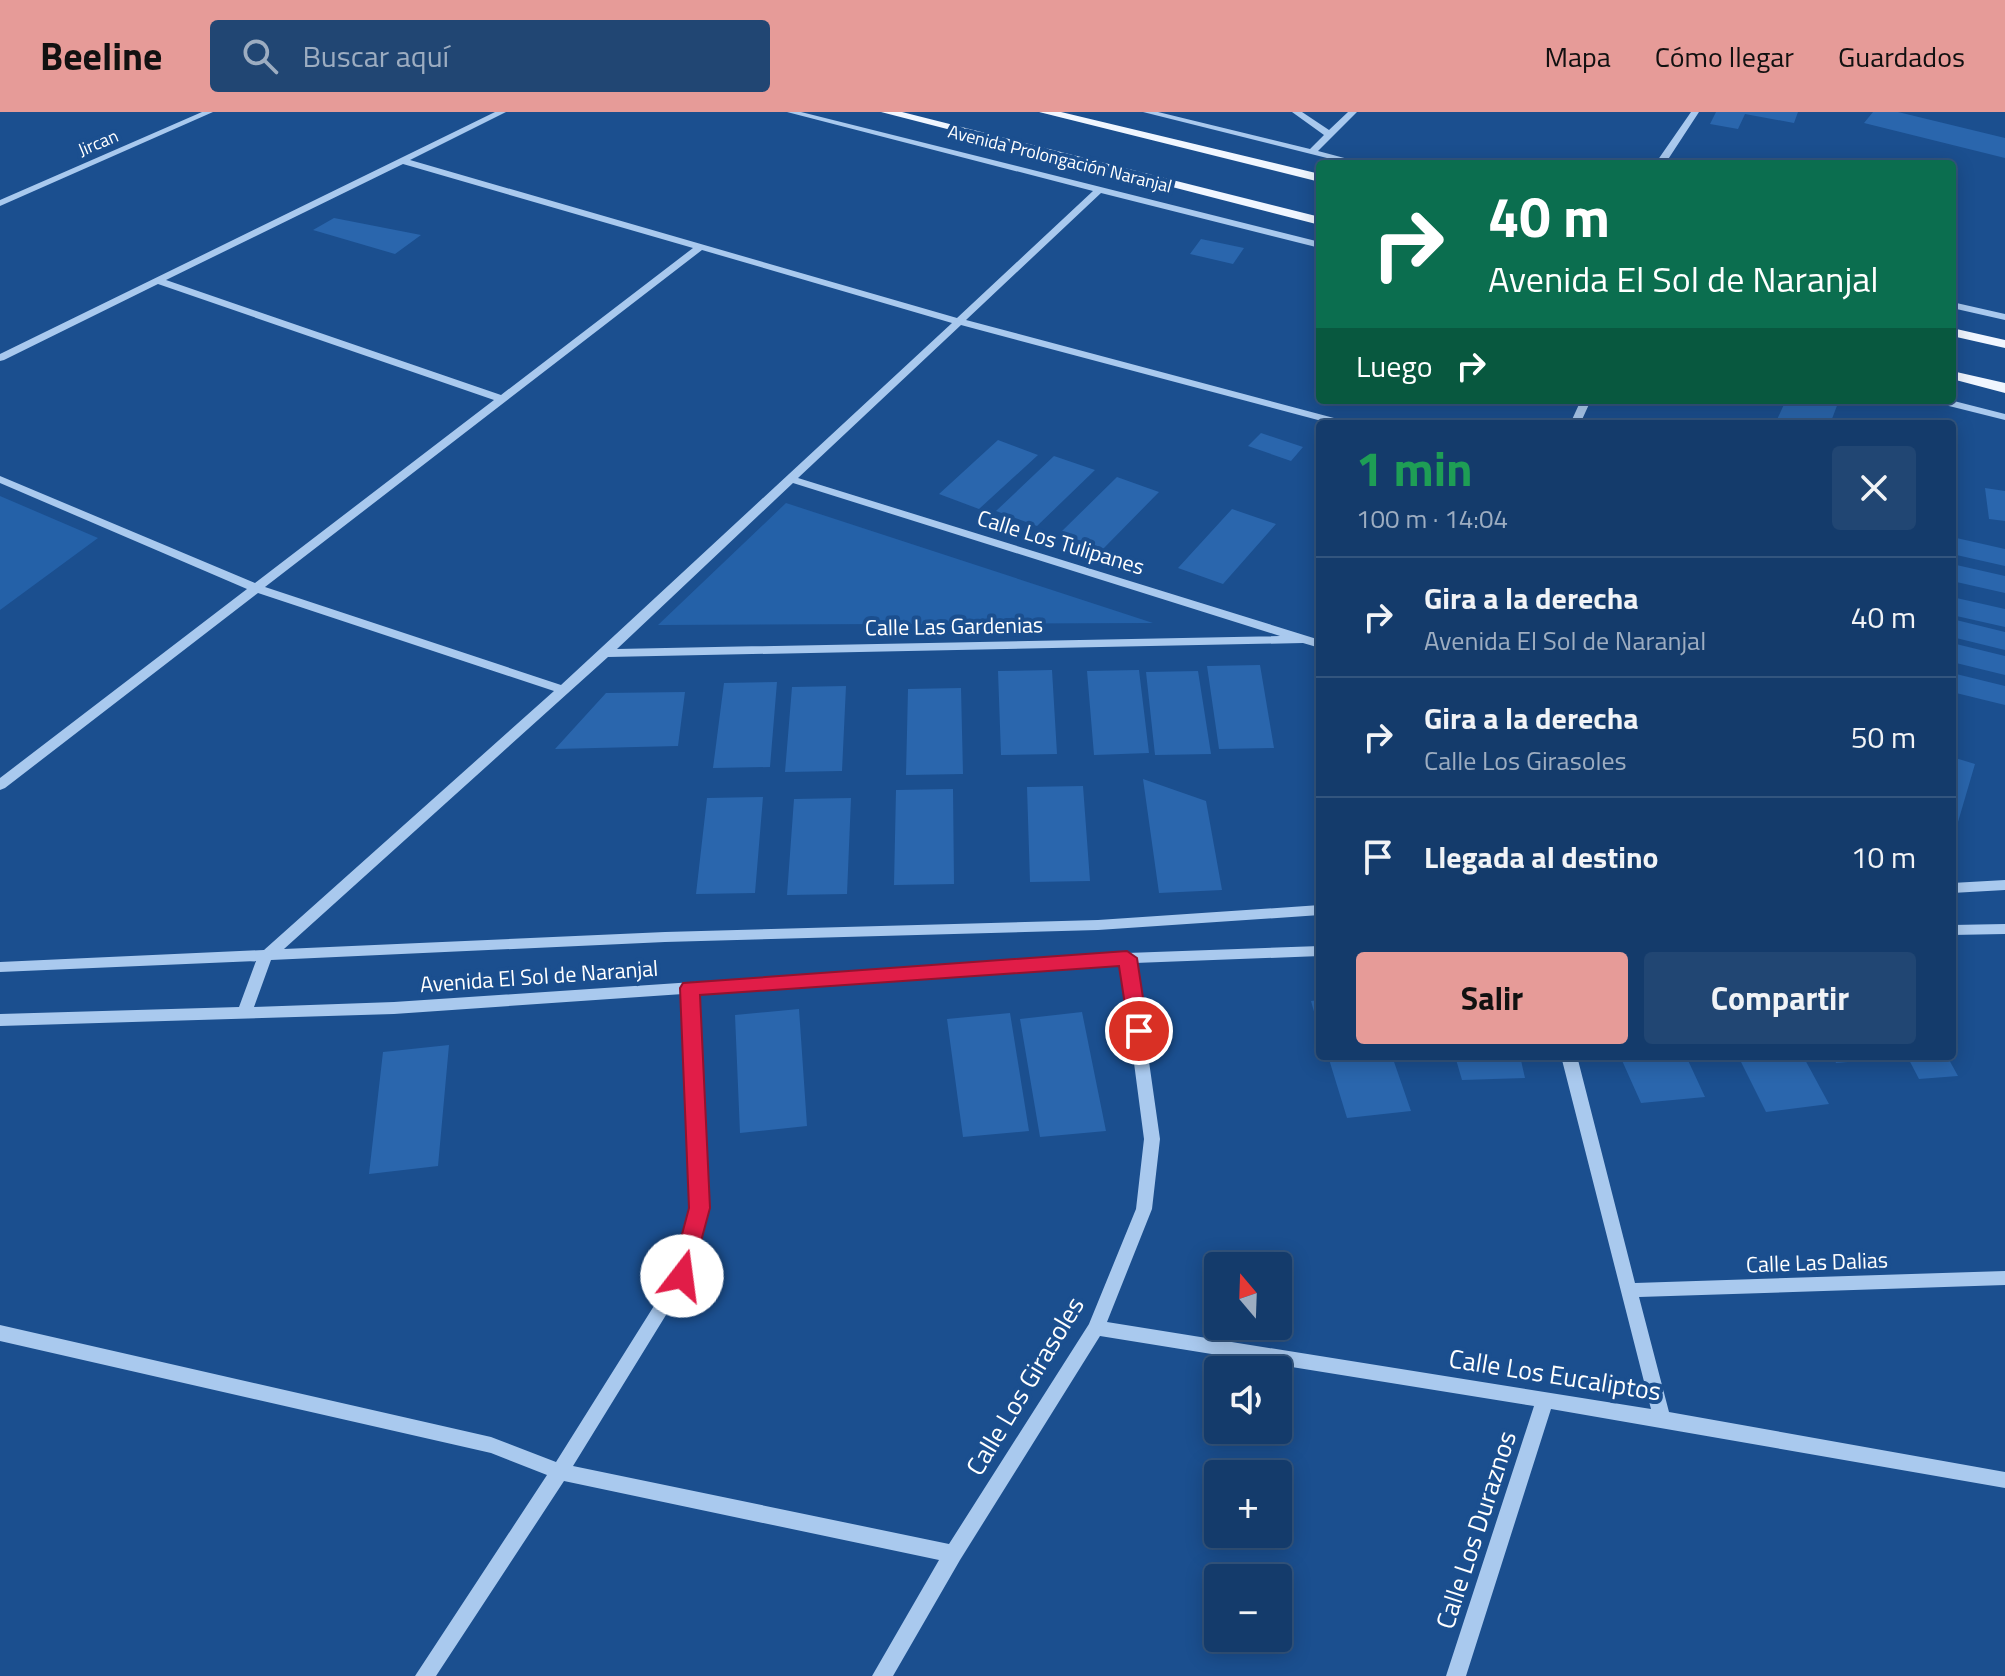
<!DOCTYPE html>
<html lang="es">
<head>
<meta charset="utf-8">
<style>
  body { margin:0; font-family:"Titillium Web",sans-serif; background:#214673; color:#f1f3f6; height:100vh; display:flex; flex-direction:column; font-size:30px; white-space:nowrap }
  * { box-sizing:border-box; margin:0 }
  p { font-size:26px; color:#9dadc1 }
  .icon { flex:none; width:44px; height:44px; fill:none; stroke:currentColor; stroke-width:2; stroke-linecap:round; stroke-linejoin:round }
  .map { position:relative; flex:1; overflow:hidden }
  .sheet { position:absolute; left:1316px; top:308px; width:640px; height:640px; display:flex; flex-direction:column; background:#143b6b; border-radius:8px; box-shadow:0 4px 20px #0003,0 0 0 2px #33557e }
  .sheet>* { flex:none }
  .banner { position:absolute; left:1316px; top:48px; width:640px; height:244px; border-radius:8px; box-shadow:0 4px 20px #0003,0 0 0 2px #33557e; background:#0b6e4f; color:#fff; overflow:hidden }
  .needle { width:52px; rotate:341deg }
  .controls { position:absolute; left:1204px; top:1140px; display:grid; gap:16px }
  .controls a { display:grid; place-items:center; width:88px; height:88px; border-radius:8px; background:#143b6b; box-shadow:0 4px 20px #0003,0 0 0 2px #33557e; font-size:40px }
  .pin { position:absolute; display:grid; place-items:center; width:68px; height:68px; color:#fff; margin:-34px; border:4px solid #fff; border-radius:50%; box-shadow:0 2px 8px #0007 }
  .me { position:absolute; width:88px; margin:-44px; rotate:15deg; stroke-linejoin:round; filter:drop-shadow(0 0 6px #0008) }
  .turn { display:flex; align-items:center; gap:28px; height:168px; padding:0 40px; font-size:36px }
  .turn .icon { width:104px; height:104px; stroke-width:2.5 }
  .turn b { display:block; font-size:56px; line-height:68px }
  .then { display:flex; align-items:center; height:76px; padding:0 40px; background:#0003; gap:16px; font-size:30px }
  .round { display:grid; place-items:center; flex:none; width:84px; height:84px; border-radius:8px; background:#214673 }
  .headline { display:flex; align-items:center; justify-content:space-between; height:136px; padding:0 40px }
  h1 { font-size:48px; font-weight:700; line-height:60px; color:#1e9e55 }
  .cta { display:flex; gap:16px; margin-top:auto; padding:16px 40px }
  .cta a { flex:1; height:92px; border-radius:8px; background:#e69b98; color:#111; font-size:32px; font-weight:700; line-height:92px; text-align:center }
  .cta a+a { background:#214673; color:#f1f3f6 }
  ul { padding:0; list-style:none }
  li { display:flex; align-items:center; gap:24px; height:120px; padding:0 40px; border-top:2px solid #33557e }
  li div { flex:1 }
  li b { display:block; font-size:30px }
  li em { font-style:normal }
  header { display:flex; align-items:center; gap:48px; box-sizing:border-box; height:112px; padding:0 40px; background:#e69b98; color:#111 }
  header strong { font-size:38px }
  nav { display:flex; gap:44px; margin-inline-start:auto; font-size:28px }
  .search { width:560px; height:72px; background:#214673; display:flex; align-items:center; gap:20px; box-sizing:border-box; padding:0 28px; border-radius:8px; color:#9dadc1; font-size:30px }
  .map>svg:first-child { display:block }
</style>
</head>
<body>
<header>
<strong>Beeline</strong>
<div class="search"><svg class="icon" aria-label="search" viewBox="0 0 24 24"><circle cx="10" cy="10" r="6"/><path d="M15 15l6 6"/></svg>Buscar aquí</div>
<nav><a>Mapa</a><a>Cómo llegar</a><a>Guardados</a></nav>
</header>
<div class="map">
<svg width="2005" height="1564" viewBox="0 0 2005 1564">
  <rect width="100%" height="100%" fill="#1b4f8f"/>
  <path fill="#2461a8" d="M0 384 98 426 0 498Z
    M786 391 1153 511 658 513Z"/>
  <path fill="#2a66ad" d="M1716 0H1798L1794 11 1745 2 1738 17 1710 12Z
    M1873 0H1898L2005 26V46L1864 11Z
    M334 106 421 123 395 142 313 118Z
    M1201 127 1244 136 1233 152 1190 142Z
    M1786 288H1826L1838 291 1830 312H1775Z
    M1261 321 1303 335 1291 349 1248 334Z
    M998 328 1038 343 979 397 939 382Z
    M1054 344 1095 358 1037 414 996 399Z
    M1117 365 1159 380 1103 437 1060 421Z
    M1985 376 2005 379V409L1989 407Z
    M1232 397 1276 412 1223 472 1178 456Z
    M1952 425 2005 437V454L1952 442Z
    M1952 452 2005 464V481L1952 469Z
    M1952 485 2005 497V515L1952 503Z
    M1952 507 2005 520V538L1952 525Z
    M1952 531 2005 544V563L1952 550Z
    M1260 553 1274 636 1219 637 1207 554Z
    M1052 558 1057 642 1001 643 998 559Z
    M1139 558 1149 641 1094 643 1087 559Z
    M1198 559 1211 642 1155 643 1146 560Z
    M1952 561 2005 574V593L1952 580Z
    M777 570 770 655 713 656 724 571Z
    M846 574 842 659 785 660 792 575Z
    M961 576 963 662 906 663 908 577Z
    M685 580 678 634 555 637 606 581Z
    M1952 645 1975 652 1953 727H1952Z
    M1143 667 1206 689 1222 778 1159 781Z
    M1083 674 1090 769 1030 770 1027 675Z
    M953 677 954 772 894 773 896 678Z
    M763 685 755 781 696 782 707 686Z
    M851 686 847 782 787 783 794 687Z
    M1320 888V917H1319L1311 889Z
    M799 897 807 1014 740 1021 735 903Z
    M1082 900 1106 1019 1040 1025 1020 907Z
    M1010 901 1029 1019 963 1025 947 907Z
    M449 933 438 1054 369 1062 383 940Z
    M1328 944H1392L1411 999 1347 1006Z
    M1455 944H1520L1525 966 1462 968Z
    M1620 944H1686L1705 985 1641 991Z
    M1738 944H1803L1829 992 1766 1000Z
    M1833 944H1895L1896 946 1836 951Z
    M1907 944H1947L1958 964 1919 967Z"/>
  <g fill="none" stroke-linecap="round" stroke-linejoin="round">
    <path fill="#a9c9ee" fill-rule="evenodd" d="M202 0H213L0 94V88Z
      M495 0H506L410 48 957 206 1093 79 787 0H801L1320 130V136L1101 81 966 208 1349 310 1350 312H1333L961 213 798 366 1320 528V536L1303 531 608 545 284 837 665 820 1098 808 1320 793V803L1098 818 665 830 271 848 254 895 394 890 1127 841 1320 834V844L1135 851 1160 1027 1152 1097 1107 1210 1651 1297 1561 944H1577L1635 1171 2005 1159V1173L1639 1185 1669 1300 2005 1360V1376L1551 1297 1466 1564H1446L1534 1294 1100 1224 960 1448 893 1564H872L939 1448 564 1369 436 1564H415L547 1363 491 1341 0 1229V1213L491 1325 556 1350 674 1162 692 1096 683 882 394 902 0 914V902L239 895 256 849 0 860V850L264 838 554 579 258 481 5 676 0 678V666L247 477 0 371V364L255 471 494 288 158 172 4 248 0 249V242ZM403 52 693 136 501 283 166 168ZM702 138 952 211 561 573 265 475ZM793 371 1280 524 617 537ZM1121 852 1144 1027 1136 1097 1089 1212 949 1432 573 1354 690 1164 708 1096 698 881Z
      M1143 0H1158L1310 37 1324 23 1292 0H1302L1329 18 1348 0H1357L1318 39 1367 52H1351Z
      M1691 0H1699L1665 52H1655Z
      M1952 190 2005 202V208L1952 196Z
      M1581 288H1591L1580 312H1570Z
      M1932 288H1950L2005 302V308L1933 290Z
      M2005 768V778L1952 781V771Z
      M2005 812V822L1952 823V813Z"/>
    <path fill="#f0f6ff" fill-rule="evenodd" d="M881 0H902L1320 105V113Z
      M1039 0H1061L1320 62V70Z
      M1952 216 2005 228V236L1952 224Z
      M1952 259 2005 271V281L1952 267Z"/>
  </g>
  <path fill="#e11d48" stroke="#92132f" stroke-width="2" d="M1127 839 1137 846 1148 919 1145 925H1132L1129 919 1119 854 700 883 710 1096 690 1170 682 1173 674 1170 671 1164 689 1096 680 876 683 871Z"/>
  <g text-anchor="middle" stroke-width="8" stroke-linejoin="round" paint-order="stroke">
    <g font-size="18" fill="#fff" stroke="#1b4f8f">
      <text transform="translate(98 31) rotate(-23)" y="6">Jircan</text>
      <text transform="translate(1060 47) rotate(14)" y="6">Avenida Prolongación Naranjal</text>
    </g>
    <g font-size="22" fill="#fff" stroke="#1b4f8f">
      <text transform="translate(1061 430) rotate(17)" y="8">Calle Los Tulipanes</text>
      <text transform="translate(954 514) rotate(-1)" y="8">Calle Las Gardenias</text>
      <text transform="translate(539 864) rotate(-4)" y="8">Avenida El Sol de Naranjal</text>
      <text transform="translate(1817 1150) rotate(-2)" y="8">Calle Las Dalias</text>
    </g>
    <g font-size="26" fill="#fff" stroke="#1b4f8f">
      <text transform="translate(1555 1263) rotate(9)" y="9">Calle Los Eucaliptos</text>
      <text transform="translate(1025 1274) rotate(-59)" y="9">Calle Los Girasoles</text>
      <text transform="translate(1476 1418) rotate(-72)" y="9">Calle Los Duraznos</text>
    </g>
  </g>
</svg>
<div class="controls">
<a><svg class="needle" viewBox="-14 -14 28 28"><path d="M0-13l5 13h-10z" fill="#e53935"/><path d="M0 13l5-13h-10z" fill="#9dadc1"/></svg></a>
<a><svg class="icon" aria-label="sound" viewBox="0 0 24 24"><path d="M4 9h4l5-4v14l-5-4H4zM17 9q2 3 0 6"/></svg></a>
<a>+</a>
<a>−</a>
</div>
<div class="pin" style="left:1139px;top:919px;background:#d93025"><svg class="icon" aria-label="arrive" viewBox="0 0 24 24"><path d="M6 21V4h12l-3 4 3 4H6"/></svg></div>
<svg class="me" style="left:682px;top:1164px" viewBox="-20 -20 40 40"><circle r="19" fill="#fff"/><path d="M0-13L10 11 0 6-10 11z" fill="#e11d48"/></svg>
<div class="banner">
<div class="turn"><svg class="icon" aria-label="right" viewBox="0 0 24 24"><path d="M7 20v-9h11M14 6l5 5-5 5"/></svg><div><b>40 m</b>Avenida El Sol de Naranjal</div></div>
<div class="then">Luego<svg class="icon" aria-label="right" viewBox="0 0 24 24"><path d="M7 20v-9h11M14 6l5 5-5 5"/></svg></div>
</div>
<section class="sheet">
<div class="headline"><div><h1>1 min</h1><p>100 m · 14:04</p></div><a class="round"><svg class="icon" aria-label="close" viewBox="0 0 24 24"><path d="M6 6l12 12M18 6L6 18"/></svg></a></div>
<ul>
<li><svg class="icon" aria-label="right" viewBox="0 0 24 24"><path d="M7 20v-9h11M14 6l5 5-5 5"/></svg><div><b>Gira a la derecha</b><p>Avenida El Sol de Naranjal</p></div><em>40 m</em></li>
<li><svg class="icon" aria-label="right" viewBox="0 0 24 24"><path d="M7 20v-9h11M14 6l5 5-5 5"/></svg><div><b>Gira a la derecha</b><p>Calle Los Girasoles</p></div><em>50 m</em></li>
<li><svg class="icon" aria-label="arrive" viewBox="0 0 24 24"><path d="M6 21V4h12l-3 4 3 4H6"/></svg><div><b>Llegada al destino</b></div><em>10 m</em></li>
</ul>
<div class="cta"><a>Salir</a><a>Compartir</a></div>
</section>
</div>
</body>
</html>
